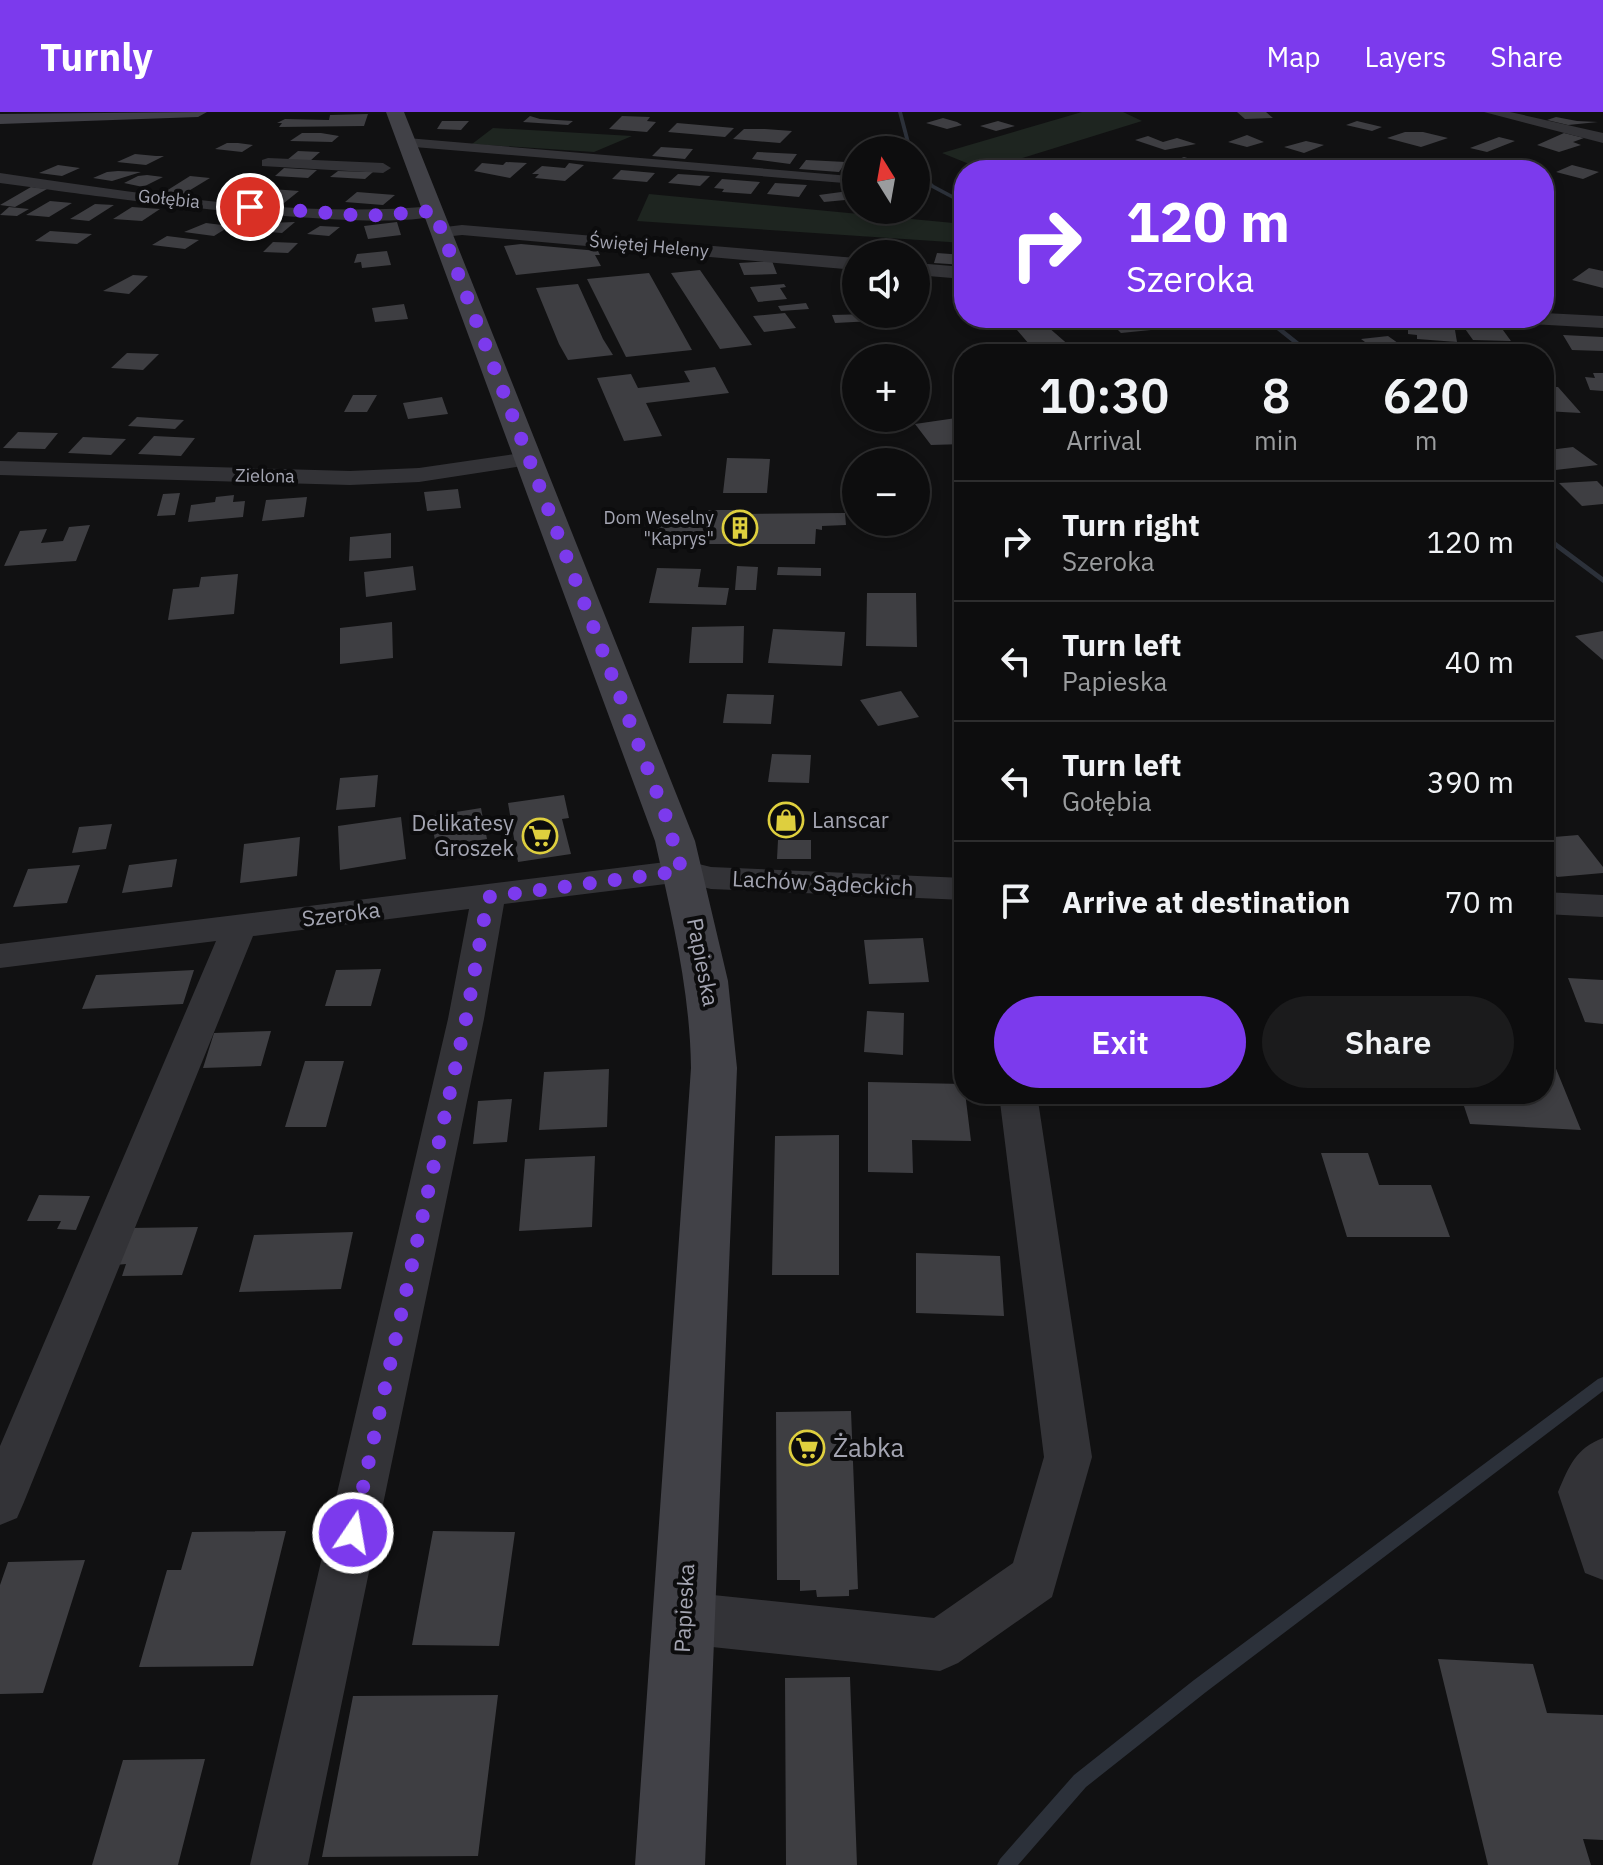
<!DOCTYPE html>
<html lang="en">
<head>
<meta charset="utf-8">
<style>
  body { margin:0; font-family:"IBM Plex Sans",sans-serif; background:#1b1b1c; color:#f1f3f6; height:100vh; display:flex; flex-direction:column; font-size:30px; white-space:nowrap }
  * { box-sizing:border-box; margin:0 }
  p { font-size:26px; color:#9a9c9e }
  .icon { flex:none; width:44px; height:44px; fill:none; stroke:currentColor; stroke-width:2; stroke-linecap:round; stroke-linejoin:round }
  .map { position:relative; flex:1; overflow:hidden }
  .side { position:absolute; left:954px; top:232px; width:600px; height:760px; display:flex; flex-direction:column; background:#0d0d0e; border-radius:32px; box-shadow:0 4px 12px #0003,0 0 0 2px #2d2d2e }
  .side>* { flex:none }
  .hud { position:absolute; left:954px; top:48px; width:600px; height:168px; border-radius:32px; box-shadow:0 4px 12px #0003,0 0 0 2px #2d2d2e; background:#7c3aed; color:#fff; overflow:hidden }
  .needle { width:52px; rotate:349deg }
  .controls { position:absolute; left:842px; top:24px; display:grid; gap:16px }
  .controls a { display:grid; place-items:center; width:88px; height:88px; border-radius:50%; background:#0d0d0e; box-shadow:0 4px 12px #0003,0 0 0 2px #2d2d2e; font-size:40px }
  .pin { position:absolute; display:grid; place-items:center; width:68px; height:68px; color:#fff; margin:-34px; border:4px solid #fff; border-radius:50%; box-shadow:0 2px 8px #0007 }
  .me { position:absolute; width:88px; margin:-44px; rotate:12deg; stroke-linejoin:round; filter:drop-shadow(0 0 6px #0008) }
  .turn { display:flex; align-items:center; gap:28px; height:168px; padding:0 40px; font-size:36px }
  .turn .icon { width:104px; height:104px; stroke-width:2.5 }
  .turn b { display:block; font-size:56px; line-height:68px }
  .eta { display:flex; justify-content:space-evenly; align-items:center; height:136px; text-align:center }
  .eta b { font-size:48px; font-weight:600; line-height:56px }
  .button { display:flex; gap:16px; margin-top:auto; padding:16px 40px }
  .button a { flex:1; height:92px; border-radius:48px; background:#7c3aed; color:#fff; font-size:32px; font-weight:600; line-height:92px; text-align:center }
  .button a+a { background:#1b1b1c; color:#f1f3f6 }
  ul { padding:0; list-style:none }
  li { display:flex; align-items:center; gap:24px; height:120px; padding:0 40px; border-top:2px solid #2d2d2e }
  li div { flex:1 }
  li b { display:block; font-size:30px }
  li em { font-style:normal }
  header { display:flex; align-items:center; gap:48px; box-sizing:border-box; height:112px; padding:0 40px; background:#7c3aed; color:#fff }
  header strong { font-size:38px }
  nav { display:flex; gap:44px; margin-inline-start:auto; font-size:28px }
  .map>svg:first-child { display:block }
</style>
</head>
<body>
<header>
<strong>Turnly</strong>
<nav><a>Map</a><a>Layers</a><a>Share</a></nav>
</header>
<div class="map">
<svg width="1603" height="1753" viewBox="0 0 1603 1753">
  <rect width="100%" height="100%" fill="#111112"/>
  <path fill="#1e2520" d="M1082 0H1123L1142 9 984 58 942 41Z
    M493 16 632 24 594 40 472 32Z
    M649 82 964 112V131L637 109Z"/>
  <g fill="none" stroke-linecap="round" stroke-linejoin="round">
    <path fill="#2c313a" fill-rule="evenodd" d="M898 0H902L912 38H908Z
      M916 56 934 73 964 89V93L930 75 916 60Z
      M1262 206H1269L1314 242H1307Z
      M1544 421 1603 465V471L1544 427Z
      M1603 1265V1279L1206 1580 1086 1675 1018 1753H997L1000 1747 1074 1663 1194 1568 1598 1267Z"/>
  </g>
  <path fill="#3e3e42" d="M1237 0H1266L1273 6 1245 7Z
    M368 2 364 14 279 15 282 11H277L285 7 329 8 330 3Z
    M530 4 540 7 573 9 568 13 523 10Z
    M622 4 650 5 647 9 656 10 647 20 609 17Z
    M1556 5 1577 9 1598 10 1568 13 1547 8Z
    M943 6 957 10 962 13 947 17 926 11Z
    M442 9H469L461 18 437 17Z
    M998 9 1015 14 996 19 980 14Z
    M1357 9 1382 15 1372 19 1346 13Z
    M677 11 734 16 725 25 668 20Z
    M744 17H765L792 19 780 31 733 27Z
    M1405 20H1423L1448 26 1421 35 1387 26Z
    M302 21H321L339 24 332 30 290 29Z
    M1564 21 1584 26 1573 30 1581 33 1559 40 1537 33Z
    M1247 23 1264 30 1247 35 1228 30Z
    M1148 24 1163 30 1177 26 1196 32 1165 38 1135 28Z
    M1499 25 1515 29 1487 40 1470 36Z
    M1306 29 1324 33 1304 41 1284 35Z
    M227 31H238L253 33 242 40 215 37Z
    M661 35 693 37 685 47 652 44Z
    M298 39 320 40 310 49 287 48Z
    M757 40 797 42 790 52 752 47Z
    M135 42 156 44H164L146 53 117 50Z
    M1184 45 1204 51 1185 58 1163 53Z
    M806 48 846 50 839 60 799 57Z
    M1506 48H1516L1540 55 1532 58 1489 55Z
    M506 50 527 51 510 66 474 59 482 51 503 53Z
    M569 51 584 53 565 69 535 66 539 62H532L542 54 565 56Z
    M58 53 80 56 62 64 39 61Z
    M1572 53 1599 60 1583 67 1556 60Z
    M284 56 317 58 308 66 275 64Z
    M621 58 655 61 647 70 612 67Z
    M338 59 373 60 365 67 330 65Z
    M107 60 118 59 141 60 112 69 93 66Z
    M678 62 710 64 700 74 668 71Z
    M138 64 147 63 163 65 143 75 124 71Z
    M190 64 210 66 182 83 163 81Z
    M722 67 760 70 751 82 722 80 724 77 714 76Z
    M775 71 807 73 799 85 767 82Z
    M31 75 47 77 15 95 0 93Z
    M272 77 299 79 284 91 235 87 248 78Z
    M856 78V87L824 90 819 83Z
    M357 80 395 83 383 93 345 90Z
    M50 89 72 91 49 105 26 103Z
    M95 92 114 93 89 109 70 107Z
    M9 95 29 97 17 104 0 103Z
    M132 95 160 97 142 109 113 107Z
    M236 101 252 102 239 110 223 108Z
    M295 110 282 121 257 119 268 111Z
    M397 110 401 123 368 127 364 114Z
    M206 111 230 114 214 124 184 120Z
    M320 114 340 115 329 124 307 122Z
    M50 119 92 122 77 132 35 129Z
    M167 124 199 128 185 137 152 133Z
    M273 130 298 131 288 141 263 140Z
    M521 132 598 139 600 143H595L601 154 516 163 504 134Z
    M387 139 391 153 362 156 361 150 354 151 357 142Z
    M937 141 964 143V153L934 151Z
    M772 149 777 162 744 163 739 151Z
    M1589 156 1603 159V176L1572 168Z
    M700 158 752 233 720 237 671 161Z
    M649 161 692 238 626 245 587 167Z
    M133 163 148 164 129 182 103 179Z
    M578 172 603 227 613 243 568 248 559 232 536 176Z
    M784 172 786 175 780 176 787 187 758 190 750 175Z
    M806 191 809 197 781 199 778 194Z
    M404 192 408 207 375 210 372 196Z
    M785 201 796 216 764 220 753 204Z
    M870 202 873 209 835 211 832 203Z
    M1106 206H1150L1161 217 1121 221Z
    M1180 206 1202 207 1208 215 1188 216Z
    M1379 206 1392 214 1368 217 1355 208Z
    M1398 209 1449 214 1455 218 1457 230 1417 227V223L1408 222V217L1399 216Z
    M1463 214H1500L1511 229 1473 228Z
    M1048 215 1071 235 1035 239 1017 218Z
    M1563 223 1603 225V239L1572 238Z
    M1388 224 1405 236 1377 239 1361 227Z
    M127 241 159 242 143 258 111 256Z
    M715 255 729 281 646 291 662 324 624 329 597 266 631 262 638 276 690 270 684 259Z
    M1593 261H1603V279L1590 278 1585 265 1595 266Z
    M1544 275H1558L1581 301 1544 299Z
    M353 283H377L367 300H344Z
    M442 285 448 302 408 307 403 291Z
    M137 305 184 308 175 317 128 314Z
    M963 305 964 332 931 333 915 312Z
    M18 320 58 321 45 337 3 336Z
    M154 324 195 326 181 344 138 342Z
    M83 325 126 327 111 343 68 341Z
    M1544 334 1549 338 1573 335 1598 353 1547 359 1544 357Z
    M727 346 770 347 767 381H723Z
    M1597 369 1603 375V392L1582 394 1559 371Z
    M458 377 461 396 427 399 424 380Z
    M180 381 175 403 157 404 163 382Z
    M234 383 233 390 245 389 243 405 188 410 191 393 215 390 216 385Z
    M307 385 304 405 262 409 266 388Z
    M708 398H734L733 402 845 401 846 413 822 414V418L816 417 815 432H666L665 426H656L660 406H669L671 401H708Z
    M90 413 76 449 4 454 20 419 47 417 41 431 63 429 69 415Z
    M391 421V446L349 449 350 425Z
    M413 454 416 478 366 485 364 460Z
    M737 454 758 455 756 478H735Z
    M778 455 821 456V464L777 463Z
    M657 456 701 457 698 475 729 476 726 493 649 491Z
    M238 462 234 502 168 508 173 477 199 475 201 465Z
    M867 481H916L917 535 866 534Z
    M392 510 393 546 340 552V516Z
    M744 514 743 551H689L692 515Z
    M773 517 845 520 842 554 768 551Z
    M1603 519V548L1575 524Z
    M901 579 919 605 878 614 860 588Z
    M727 582 774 583 771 612 723 611Z
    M772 642 811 643 809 671 768 670Z
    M378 663 375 695 336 698 340 666Z
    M564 683 569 706 562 707 571 742 518 750 508 691Z
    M481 696 487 727 436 735 431 704Z
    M401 705 406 747 340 758 338 714Z
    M112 712 106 737 72 741 79 715Z
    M1544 712 1554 725 1578 723 1603 755V761L1557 765 1544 748Z
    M300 725 297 764 240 771 244 732Z
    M778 728H811V747H777Z
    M177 747 172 775 122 781 129 753Z
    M80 753 67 791 13 795 28 757Z
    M923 826 929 870 869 872 864 828Z
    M381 857 371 894H325L336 858Z
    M194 858 183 892 82 897 96 863Z
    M1568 866 1603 868V912L1585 910Z
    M867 899 904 901 903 943 864 940Z
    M271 919 261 954 203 956 214 921Z
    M1544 937H1548L1581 1018 1470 1012 1460 982H1544Z
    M305 949H344L326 1015H285Z
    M609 957 607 1015 539 1018 544 960Z
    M868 970 964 972 971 1029 912 1028 913 1061 868 1060Z
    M512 987 507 1030 473 1032 478 989Z
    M839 1023V1163H772L775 1024Z
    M1321 1041H1368L1379 1073H1431L1450 1125H1347Z
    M595 1044 592 1115 519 1119 525 1047Z
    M39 1083 90 1084 76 1118 57 1117 61 1109H27Z
    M198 1115 182 1163 122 1164 126 1152 115 1153 129 1116Z
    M353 1120 341 1177 239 1180 254 1123Z
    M916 1141 1000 1144 1004 1204 916 1201Z
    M851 1299 858 1477 849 1478V1484L817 1485 816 1478 800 1479V1468H777L776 1300Z
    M286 1419 253 1554 139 1555 167 1458H181L192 1420Z
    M433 1419 515 1420 499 1534 412 1533Z
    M85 1448 43 1581 0 1582V1473L8 1450Z
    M1438 1547 1533 1552 1547 1601 1603 1603V1728L1583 1727 1591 1753H1488Z
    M850 1565 857 1753H786L785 1566Z
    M498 1583 478 1744 322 1745 353 1584Z
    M205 1647 178 1753H92L123 1648Z"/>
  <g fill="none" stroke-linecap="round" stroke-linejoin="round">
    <path fill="#333337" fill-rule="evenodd" d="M1484 0H1510L1603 21V31Z
      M407 26 850 64 856 66V72L402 34V28Z
      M268 46 383 51 391 56 383 61 262 54V48Z
      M0 61C135 81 298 107 434 94L443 99C413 128 86 83 30 75L0 71Z
      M462 113 856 146V158L462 123 443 125 434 120 437 116Z
      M916 151 964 155V167L916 163Z
      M1544 201 1603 204V216L1530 212 1520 206H1544Z
      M528 340 536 342 540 347 536 352 419 370 350 373 0 363V349L350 359 419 356Z
      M682 748 711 755 964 766V788L711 777 682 770 504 792 484 907 308 1753H250L448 907 469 797 253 824 24 1390 17 1406 0 1413V1334L216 829 0 856V832Z
      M1544 780 1603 783V805L1544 802Z
      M999 982H1037L1092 1345 1052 1485 958 1551 940 1559 684 1532 666 1524 658 1506 666 1488 684 1480 934 1506 1013 1451 1044 1345Z
      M1603 1326V1468L1585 1461 1558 1380C1569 1354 1576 1336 1603 1326Z"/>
    <path fill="#414147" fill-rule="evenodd" d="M207 0 198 5 0 12V2Z
      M386 0H404L695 729 728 869 737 956 705 1753H635L691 956C690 878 672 805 655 729Z"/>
  </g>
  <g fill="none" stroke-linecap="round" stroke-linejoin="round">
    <path stroke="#7c3aed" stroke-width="14" stroke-dasharray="0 25.2" d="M250 95 367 104 434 99 665 702 682 759 488 785 466 907 353 1421"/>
  </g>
  <defs>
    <g id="building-ring" transform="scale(1.8)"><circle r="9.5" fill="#0c0c0d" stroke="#decf3e" stroke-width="1.5"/><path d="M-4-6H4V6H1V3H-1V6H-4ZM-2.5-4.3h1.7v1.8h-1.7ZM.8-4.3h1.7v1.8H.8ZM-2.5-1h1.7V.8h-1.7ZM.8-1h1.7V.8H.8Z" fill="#decf3e"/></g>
    <g id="shop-ring" transform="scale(1.8)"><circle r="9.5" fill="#0c0c0d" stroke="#decf3e" stroke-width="1.5"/><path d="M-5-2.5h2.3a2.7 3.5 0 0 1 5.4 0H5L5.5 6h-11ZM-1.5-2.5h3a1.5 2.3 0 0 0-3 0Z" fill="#decf3e"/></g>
    <g id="supermarket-ring" transform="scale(1.8)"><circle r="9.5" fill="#0c0c0d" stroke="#decf3e" stroke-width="1.5"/><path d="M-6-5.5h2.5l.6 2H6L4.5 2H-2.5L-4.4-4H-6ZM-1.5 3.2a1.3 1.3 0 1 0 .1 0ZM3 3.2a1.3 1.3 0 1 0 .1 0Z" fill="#decf3e"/></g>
  </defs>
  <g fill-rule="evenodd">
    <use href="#building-ring" x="740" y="416"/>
    <use href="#shop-ring" x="786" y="708"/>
    <use href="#supermarket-ring" x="540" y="724"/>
    <use href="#supermarket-ring" x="807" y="1336"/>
  </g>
  <g text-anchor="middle" stroke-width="8" stroke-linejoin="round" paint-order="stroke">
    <g font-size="18" fill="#a4a5b2" stroke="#0c0c0d">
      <text transform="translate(169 87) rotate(6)" y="6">Gołębia</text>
      <text transform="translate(649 134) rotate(5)" y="6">Świętej Heleny</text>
      <text transform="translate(265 364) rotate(1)" y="6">Zielona</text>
    </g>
    <g font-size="18" fill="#a4a5b2" stroke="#0c0c0d" text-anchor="end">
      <text x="714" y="412">Dom Weselny<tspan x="714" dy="21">"Kaprys"</tspan></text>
    </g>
    <g font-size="22" fill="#a4a5b2" stroke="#0c0c0d" text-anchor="start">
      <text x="812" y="716">Lanscar</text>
      <text x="514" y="719" text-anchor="end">Delikatesy<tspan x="514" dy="25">Groszek</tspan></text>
    </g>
    <g font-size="22" fill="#a4a5b2" stroke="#0c0c0d">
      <text transform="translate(823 771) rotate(3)" y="8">Lachów Sądeckich</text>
      <text transform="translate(341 802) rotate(-7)" y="8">Szeroka</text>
      <text transform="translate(703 850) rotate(79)" y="8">Papieska</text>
      <text transform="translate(684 1496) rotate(-87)" y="8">Papieska</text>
    </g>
    <g font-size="26" fill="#a4a5b2" stroke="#0c0c0d" text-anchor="start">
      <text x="833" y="1345">Żabka</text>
    </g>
  </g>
</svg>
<div class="controls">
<a><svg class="needle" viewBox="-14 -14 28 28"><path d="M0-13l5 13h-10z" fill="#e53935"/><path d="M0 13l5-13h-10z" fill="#9a9c9e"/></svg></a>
<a><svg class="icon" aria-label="sound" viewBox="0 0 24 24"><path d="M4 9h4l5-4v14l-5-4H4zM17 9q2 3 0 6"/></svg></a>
<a>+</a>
<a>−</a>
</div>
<div class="pin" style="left:250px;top:95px;background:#d93025"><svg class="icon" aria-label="arrive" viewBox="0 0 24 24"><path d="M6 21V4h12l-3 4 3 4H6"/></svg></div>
<svg class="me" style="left:353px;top:1421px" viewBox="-20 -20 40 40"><circle r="17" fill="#7c3aed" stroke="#fff" stroke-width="3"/><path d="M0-11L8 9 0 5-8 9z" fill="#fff"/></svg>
<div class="hud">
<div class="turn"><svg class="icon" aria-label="right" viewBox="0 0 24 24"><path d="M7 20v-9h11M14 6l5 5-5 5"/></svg><div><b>120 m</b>Szeroka</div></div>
</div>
<section class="side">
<div class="eta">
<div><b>10:30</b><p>Arrival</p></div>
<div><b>8</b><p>min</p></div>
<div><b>620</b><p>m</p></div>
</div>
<ul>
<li><svg class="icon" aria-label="right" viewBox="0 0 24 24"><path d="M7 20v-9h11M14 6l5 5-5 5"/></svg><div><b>Turn right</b><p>Szeroka</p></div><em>120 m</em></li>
<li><svg class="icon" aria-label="left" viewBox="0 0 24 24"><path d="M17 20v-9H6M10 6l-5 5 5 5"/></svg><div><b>Turn left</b><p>Papieska</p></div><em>40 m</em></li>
<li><svg class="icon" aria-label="left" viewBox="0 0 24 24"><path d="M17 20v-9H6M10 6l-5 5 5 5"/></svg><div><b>Turn left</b><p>Gołębia</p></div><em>390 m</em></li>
<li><svg class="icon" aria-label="arrive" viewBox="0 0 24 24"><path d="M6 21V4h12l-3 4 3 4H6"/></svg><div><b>Arrive at destination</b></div><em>70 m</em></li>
</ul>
<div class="button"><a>Exit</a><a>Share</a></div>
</section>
</div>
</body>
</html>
